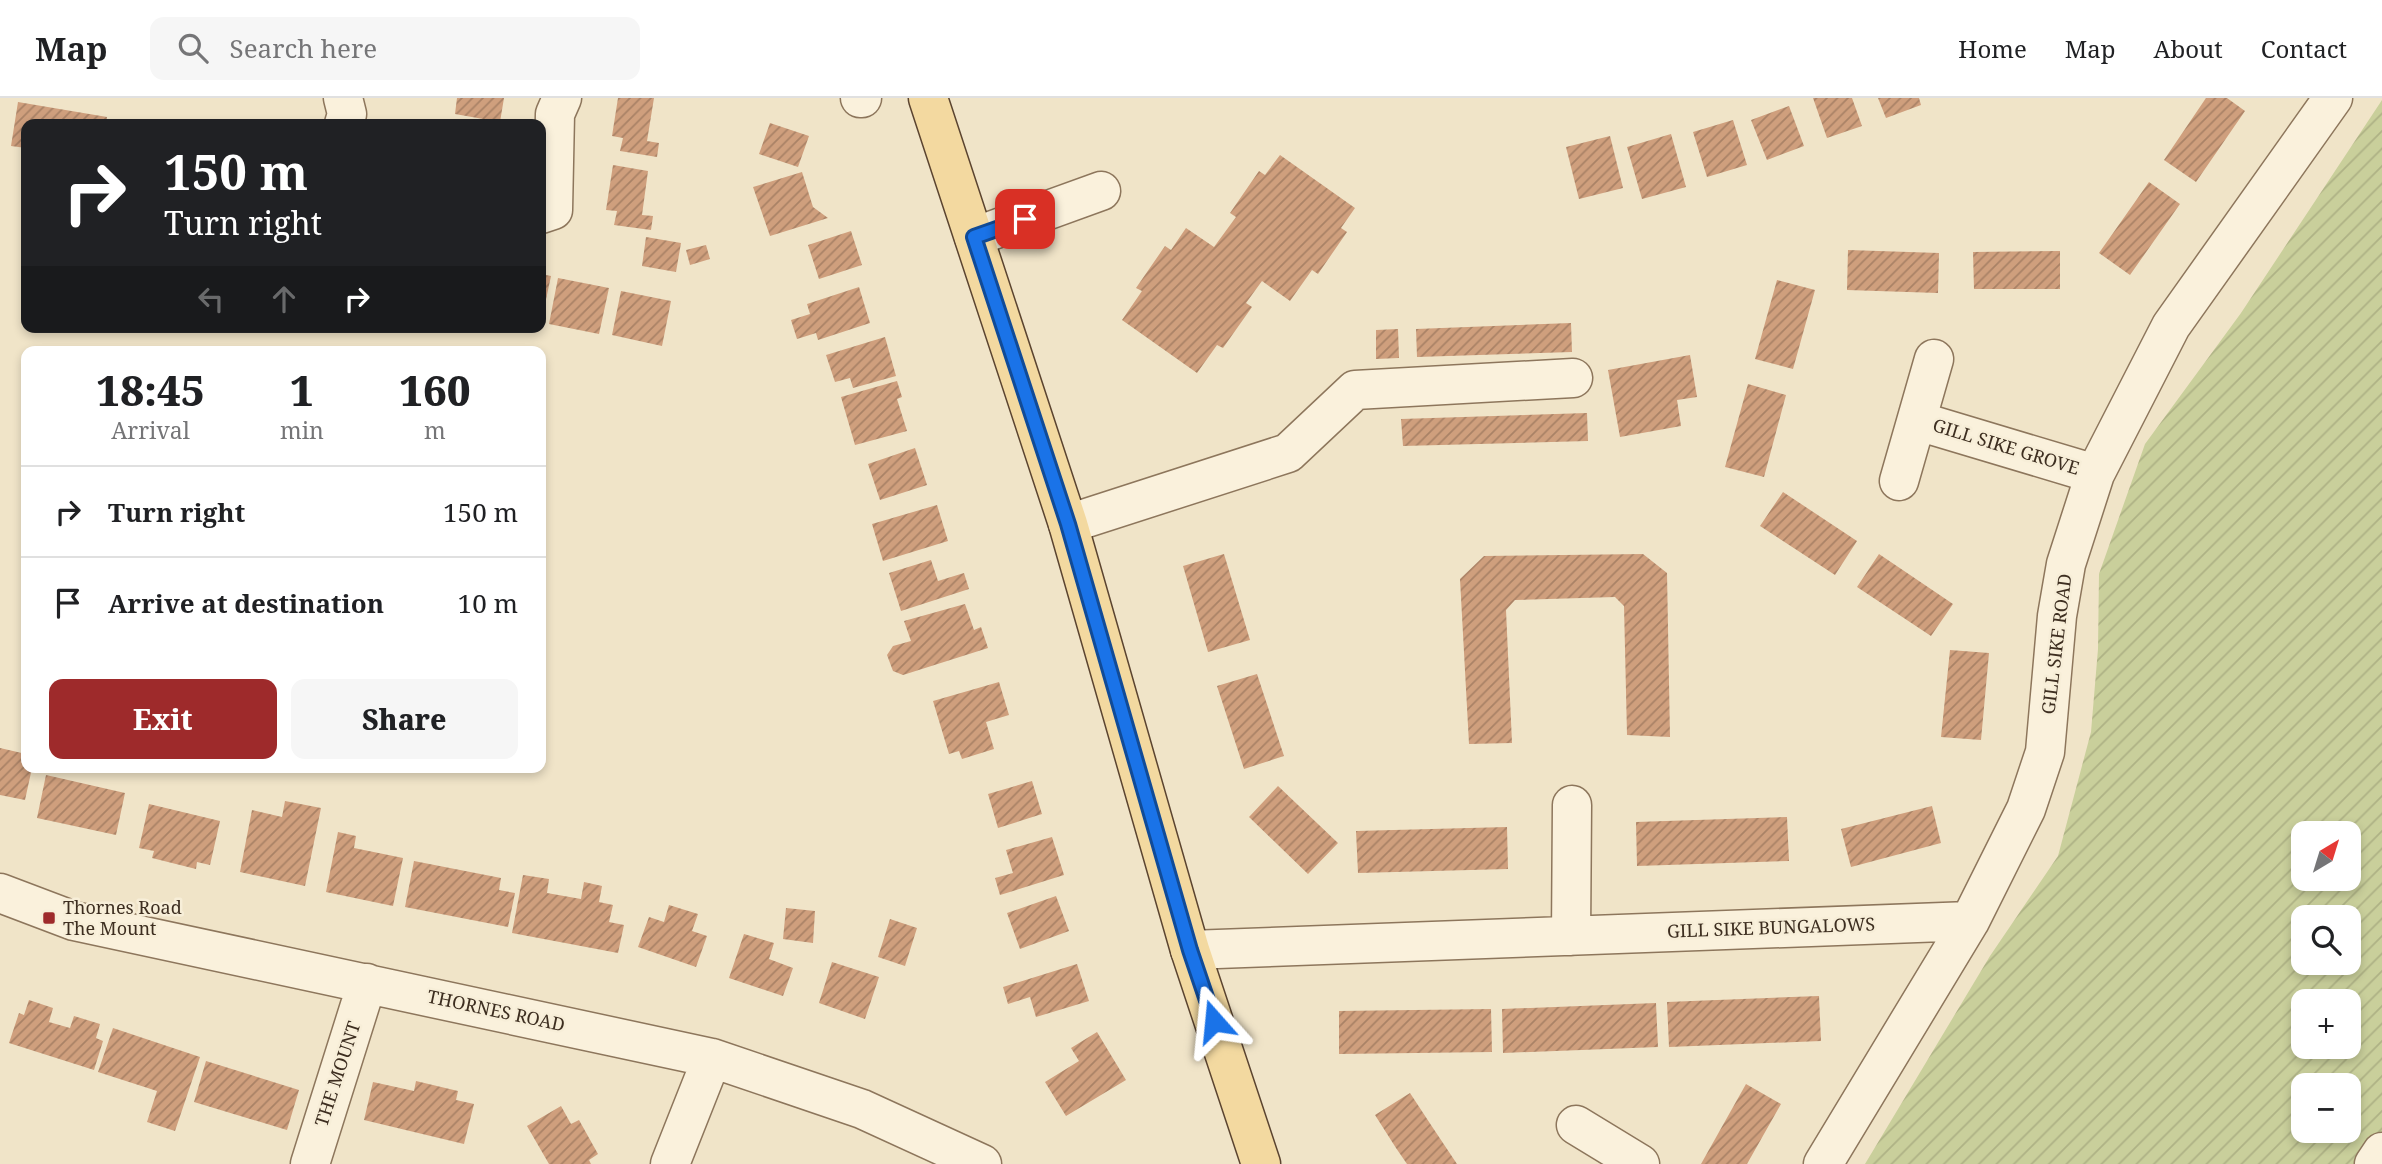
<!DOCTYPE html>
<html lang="en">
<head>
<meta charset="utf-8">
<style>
  body { margin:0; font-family:"Noto Serif",serif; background:#f6f6f6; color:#202124; height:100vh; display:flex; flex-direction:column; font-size:26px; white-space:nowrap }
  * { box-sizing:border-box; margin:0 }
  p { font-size:23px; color:#757577 }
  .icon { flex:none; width:38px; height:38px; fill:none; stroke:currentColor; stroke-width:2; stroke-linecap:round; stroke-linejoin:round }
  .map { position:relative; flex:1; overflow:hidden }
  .sheet { position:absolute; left:21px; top:248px; width:525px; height:427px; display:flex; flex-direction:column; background:#fff; border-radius:14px; box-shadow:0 4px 10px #0003 }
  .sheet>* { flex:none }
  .hud { position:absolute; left:21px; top:21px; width:525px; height:214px; border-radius:14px; box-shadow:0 4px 10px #0003; background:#202124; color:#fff; overflow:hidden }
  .needle { width:46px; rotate:38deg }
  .tools { position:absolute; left:2291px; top:723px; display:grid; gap:14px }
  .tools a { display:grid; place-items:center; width:70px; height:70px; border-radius:14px; background:#fff; box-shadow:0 4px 10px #0003; font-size:35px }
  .pin { position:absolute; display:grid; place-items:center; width:60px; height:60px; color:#fff; margin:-30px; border-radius:14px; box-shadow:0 4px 10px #0006 }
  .me { position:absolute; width:77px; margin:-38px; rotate:342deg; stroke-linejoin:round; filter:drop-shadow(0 0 5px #0008) }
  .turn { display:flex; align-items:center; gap:24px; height:147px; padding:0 28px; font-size:32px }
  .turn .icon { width:91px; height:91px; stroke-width:2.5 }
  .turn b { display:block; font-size:49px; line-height:60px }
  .lanes { display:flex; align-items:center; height:66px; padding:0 28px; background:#0003; justify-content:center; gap:35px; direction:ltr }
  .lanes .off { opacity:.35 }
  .eta { display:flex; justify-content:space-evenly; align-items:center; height:119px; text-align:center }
  .eta b { font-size:42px; font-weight:800; line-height:49px }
  .button { display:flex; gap:14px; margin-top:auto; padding:14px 28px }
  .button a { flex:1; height:80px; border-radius:14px; background:#9e2a2b; color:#fff; font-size:28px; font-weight:800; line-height:80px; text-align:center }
  .button a+a { background:#f6f6f6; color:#202124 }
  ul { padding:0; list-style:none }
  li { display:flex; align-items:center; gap:21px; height:91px; padding:0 28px; border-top:2px solid #e0e0e0 }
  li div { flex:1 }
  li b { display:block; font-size:26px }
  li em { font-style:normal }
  header { display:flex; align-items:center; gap:42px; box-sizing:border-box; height:98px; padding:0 35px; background:#fff; border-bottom:2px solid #e0e0e0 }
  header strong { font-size:33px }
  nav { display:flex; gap:38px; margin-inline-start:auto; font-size:24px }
  .search { width:490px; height:63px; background:#f6f6f6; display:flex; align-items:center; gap:18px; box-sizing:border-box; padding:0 24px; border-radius:14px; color:#757577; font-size:26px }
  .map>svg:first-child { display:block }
</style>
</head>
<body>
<header>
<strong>Map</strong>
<div class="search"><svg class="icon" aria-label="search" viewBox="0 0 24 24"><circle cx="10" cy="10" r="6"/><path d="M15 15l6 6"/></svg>Search here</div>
<nav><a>Home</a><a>Map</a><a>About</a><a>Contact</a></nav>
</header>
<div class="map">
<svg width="2382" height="1066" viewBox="0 0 2382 1066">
  <defs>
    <pattern id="garden-furrows" width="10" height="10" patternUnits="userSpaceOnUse" patternTransform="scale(1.75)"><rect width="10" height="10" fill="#c9cf9b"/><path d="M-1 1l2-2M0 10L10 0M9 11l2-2" fill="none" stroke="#aeb285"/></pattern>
    <pattern id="building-hatch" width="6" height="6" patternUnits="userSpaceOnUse" patternTransform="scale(1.75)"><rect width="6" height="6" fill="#cf9f7d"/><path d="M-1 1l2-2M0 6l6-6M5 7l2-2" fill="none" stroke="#a98266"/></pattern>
  </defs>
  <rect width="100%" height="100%" fill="#f0e4c8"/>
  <path fill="url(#garden-furrows)" fill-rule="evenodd" d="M2382 2V1066H1865L1990 858 2058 758 2091 634 2098 551 2099 476 2145 346 2241 215ZM2303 735H2348V780H2303ZM2303 819H2348V864H2303ZM2303 903H2348V948H2303ZM2303 987H2348V1032H2303Z"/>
  <path fill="url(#building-hatch)" d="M457 0H504L500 24 455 16Z
    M618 0H654L647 43 659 45 657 59 620 53 623 40 612 38Z
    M1813 0H1852L1862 28 1827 40Z
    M1878 0H1919L1921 7 1886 20Z
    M2206 0H2227L2245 13 2196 84 2164 62Z
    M18 4 107 19 106 26H26V50L11 48Z
    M1789 8 1804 48 1767 62 1751 22Z
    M145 21 169 25V26H144Z
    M1733 22 1747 67 1707 79 1693 34Z
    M770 25 809 38 798 69 759 56Z
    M1671 36 1686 89 1642 101 1627 49Z
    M1610 38 1623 90 1579 101 1566 49Z
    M1280 57 1355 110 1341 130 1347 134 1318 176 1312 172 1290 203 1262 183 1246 205 1252 209 1223 250 1217 247 1197 275 1122 222 1142 193 1136 190 1165 148 1171 152 1186 130 1214 149 1236 119 1230 115 1259 73 1265 77Z
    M613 67 648 73 642 117 653 118 651 132 614 127 617 113 606 112Z
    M802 74 813 109 828 120 770 138 753 89Z
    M2149 84 2180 106 2130 177 2099 155Z
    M851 133 862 167 819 181 808 147Z
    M646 139 681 145 676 174 642 168Z
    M706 147 710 161 690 167 686 152Z
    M1848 152 1939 155 1938 195 1847 192Z
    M2060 153V191H1974L1973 154Z
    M541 176 551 178 542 220H541Z
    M558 180 609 190 599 236 549 226Z
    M1777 182 1815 192 1793 271 1755 261Z
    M859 189 870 225 818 242 816 235 797 241 791 222 810 216 807 206Z
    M621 193 671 203 662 248 612 237Z
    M1571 225 1572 254 1417 259 1416 231Z
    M1398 231 1399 260 1376 261V232Z
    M885 239 896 278 853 290 850 280 835 284 826 257Z
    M1690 257 1697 299 1677 302 1681 328 1620 339 1608 272Z
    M897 283 902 299 897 301 907 333 855 347 841 299Z
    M1748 286 1786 297 1764 379 1725 369Z
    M1587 315 1588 343 1403 348 1401 321Z
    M915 350 927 387 880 402 868 366Z
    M1783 394 1857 443 1835 477 1760 428Z
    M937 407 948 443 883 463 872 426Z
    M1224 456 1250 542 1208 554 1183 468Z
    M1643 456 1667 475 1670 639 1627 637 1624 508 1615 499 1515 502 1506 512 1512 645 1469 646 1460 481 1484 458Z
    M1879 456 1953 506 1931 538 1857 489Z
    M931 462 938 483 964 475 969 491 901 513 889 475Z
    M965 506 974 532 981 529 988 550 903 577 893 573 887 557 893 548 911 543 904 523Z
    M1950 552 1989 555 1981 642 1941 639Z
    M1257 576 1284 658 1244 671 1217 588Z
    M999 584 1009 617 986 624 994 651 962 661 959 653 949 656 933 603Z
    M0 650 26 656V670H32L25 702 0 697Z
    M46 677 125 695 116 737 37 720Z
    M1032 683 1042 716 998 730 988 696Z
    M1278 688 1338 745 1308 776 1249 719Z
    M285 703 321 710 305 788 240 774 252 712 282 719Z
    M149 706 220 723 210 767 197 764 196 771 152 760 154 753 139 750Z
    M1932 708 1941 745 1851 769 1841 731Z
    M1787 719 1789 763 1637 768 1636 724Z
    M1507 729 1508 771 1358 775 1356 733Z
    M338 734 356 738 354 750 403 760 393 808 326 794Z
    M1052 739 1064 777 1000 797 995 780 1013 775 1006 752Z
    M414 763 501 780 499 792 515 795 508 829 405 809Z
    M523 777 549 781 547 795 581 801 584 784 602 788 599 804 613 807 609 824 624 827 618 855 512 835Z
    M1056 798 1069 833 1020 851 1007 815Z
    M669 807 698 816 692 833 707 838 696 869 638 849 649 819 664 824Z
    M786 810 815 813 813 845 783 841Z
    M890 821 917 830 905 868 878 859Z
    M744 836 774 845 769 861 793 870 783 898 729 880Z
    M832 864 879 879 865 921 819 905Z
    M1077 866 1089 903 1036 919 1030 899 1008 906 1003 889Z
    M1819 898 1821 943 1669 949 1667 904Z
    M29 902 53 910 49 924 70 930 74 918 100 926 96 940 103 943 94 972 9 945 19 915 24 917Z
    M1656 905 1658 949 1503 955 1502 911Z
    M1491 911 1492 954 1339 956V913Z
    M113 930 200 959 175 1033 147 1024 157 993 98 974Z
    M1097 934 1126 982 1066 1018 1045 984 1079 963 1071 950Z
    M206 963 299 992 287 1032 194 1004Z
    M416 983 458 993 456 1002 474 1006 464 1046 364 1022 373 984 414 993Z
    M1746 986 1781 1006 1747 1066H1701Z
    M1410 995 1431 1027 1457 1066H1407L1396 1050 1375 1017Z
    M561 1008 571 1026 579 1022 598 1056 589 1062 591 1066H549L527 1028Z"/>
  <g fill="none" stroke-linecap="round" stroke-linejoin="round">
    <g stroke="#8d765c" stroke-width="41">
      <path id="minor" d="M343 0 347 16 344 26
        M860 0H862
        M541 116 553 112 555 16 562 0
        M974 139 1101 93
        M1918 323 2095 376
        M1899 383 1934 261
        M1068 426 1288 355 1355 292 1573 280
        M0 795 74 823 712 960 862 1011 982 1066
        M1571 838 1572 707
        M1190 852 1970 823
        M1576 1027 1640 1066
        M310 1066 367 885
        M670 1066 712 960
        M1823 1066 1970 823 2026 711 2045 654 2057 518 2066 466 2095 376 2171 228 2333 0
        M2374 1066 2382 1054"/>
    </g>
    <g stroke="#5b4430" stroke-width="41">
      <path id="major" d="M928 0 1068 426 1190 852 1261 1066"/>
    </g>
    <use href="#minor" stroke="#faf1dc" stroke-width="38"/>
    <use href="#major" stroke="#f3d9a0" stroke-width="38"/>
  </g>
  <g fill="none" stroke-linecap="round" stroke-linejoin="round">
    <g stroke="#114b97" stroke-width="18">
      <path id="route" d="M1025 121 974 139 1068 426 1190 852 1214 923"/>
    </g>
    <use href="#route" stroke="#1a73e8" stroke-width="12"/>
  </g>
  <rect fill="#9e2a2b" stroke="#f7eed8" stroke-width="2.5" x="42" y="813" width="14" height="14" rx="3.5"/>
  <g text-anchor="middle" stroke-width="5" stroke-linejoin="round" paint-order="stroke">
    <g font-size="18" fill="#3d2e20" stroke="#f7eed8">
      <text transform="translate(2006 349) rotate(17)" y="6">GILL SIKE GROVE</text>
      <text transform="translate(2057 546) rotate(-83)" y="6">GILL SIKE ROAD</text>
      <text transform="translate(1771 830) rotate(-2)" y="6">GILL SIKE BUNGALOWS</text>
      <text transform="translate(496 913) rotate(12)" y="6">THORNES ROAD</text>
      <text transform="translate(338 976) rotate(-72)" y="6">THE MOUNT</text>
    </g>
    <g font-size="18" fill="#3d2e20" stroke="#f7eed8" text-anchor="start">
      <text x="63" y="816">Thornes Road<tspan x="63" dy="21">The Mount</tspan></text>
    </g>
  </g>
</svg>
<div class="tools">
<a><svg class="needle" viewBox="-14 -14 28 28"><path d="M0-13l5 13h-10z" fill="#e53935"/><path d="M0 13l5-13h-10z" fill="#757577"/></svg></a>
<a><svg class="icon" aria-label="search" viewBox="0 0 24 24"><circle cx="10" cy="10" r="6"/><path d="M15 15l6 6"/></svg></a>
<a>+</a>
<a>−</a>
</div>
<div class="pin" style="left:1025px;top:121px;background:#d93025"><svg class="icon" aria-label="arrive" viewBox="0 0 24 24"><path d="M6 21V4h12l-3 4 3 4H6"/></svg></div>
<svg class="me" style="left:1214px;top:923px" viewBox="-20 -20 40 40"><path d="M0-17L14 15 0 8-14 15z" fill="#1a73e8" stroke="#fff" stroke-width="4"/></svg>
<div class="hud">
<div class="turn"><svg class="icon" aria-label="right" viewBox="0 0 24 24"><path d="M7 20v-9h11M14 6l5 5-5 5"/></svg><div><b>150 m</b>Turn right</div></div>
<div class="lanes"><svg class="icon off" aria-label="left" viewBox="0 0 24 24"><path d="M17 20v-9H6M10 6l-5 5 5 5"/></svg><svg class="icon off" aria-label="ahead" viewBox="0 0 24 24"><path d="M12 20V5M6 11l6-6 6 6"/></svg><svg class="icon" aria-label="right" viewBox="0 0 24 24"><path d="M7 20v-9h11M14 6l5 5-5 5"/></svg></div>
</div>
<section class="sheet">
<div class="eta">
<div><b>18:45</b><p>Arrival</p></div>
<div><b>1</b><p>min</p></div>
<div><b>160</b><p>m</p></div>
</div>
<ul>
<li><svg class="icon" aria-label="right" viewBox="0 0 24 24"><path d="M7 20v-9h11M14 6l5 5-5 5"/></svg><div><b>Turn right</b></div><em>150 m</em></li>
<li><svg class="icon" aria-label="arrive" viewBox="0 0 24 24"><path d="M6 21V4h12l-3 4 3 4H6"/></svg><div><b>Arrive at destination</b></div><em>10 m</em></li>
</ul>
<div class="button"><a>Exit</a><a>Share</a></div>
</section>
</div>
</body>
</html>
